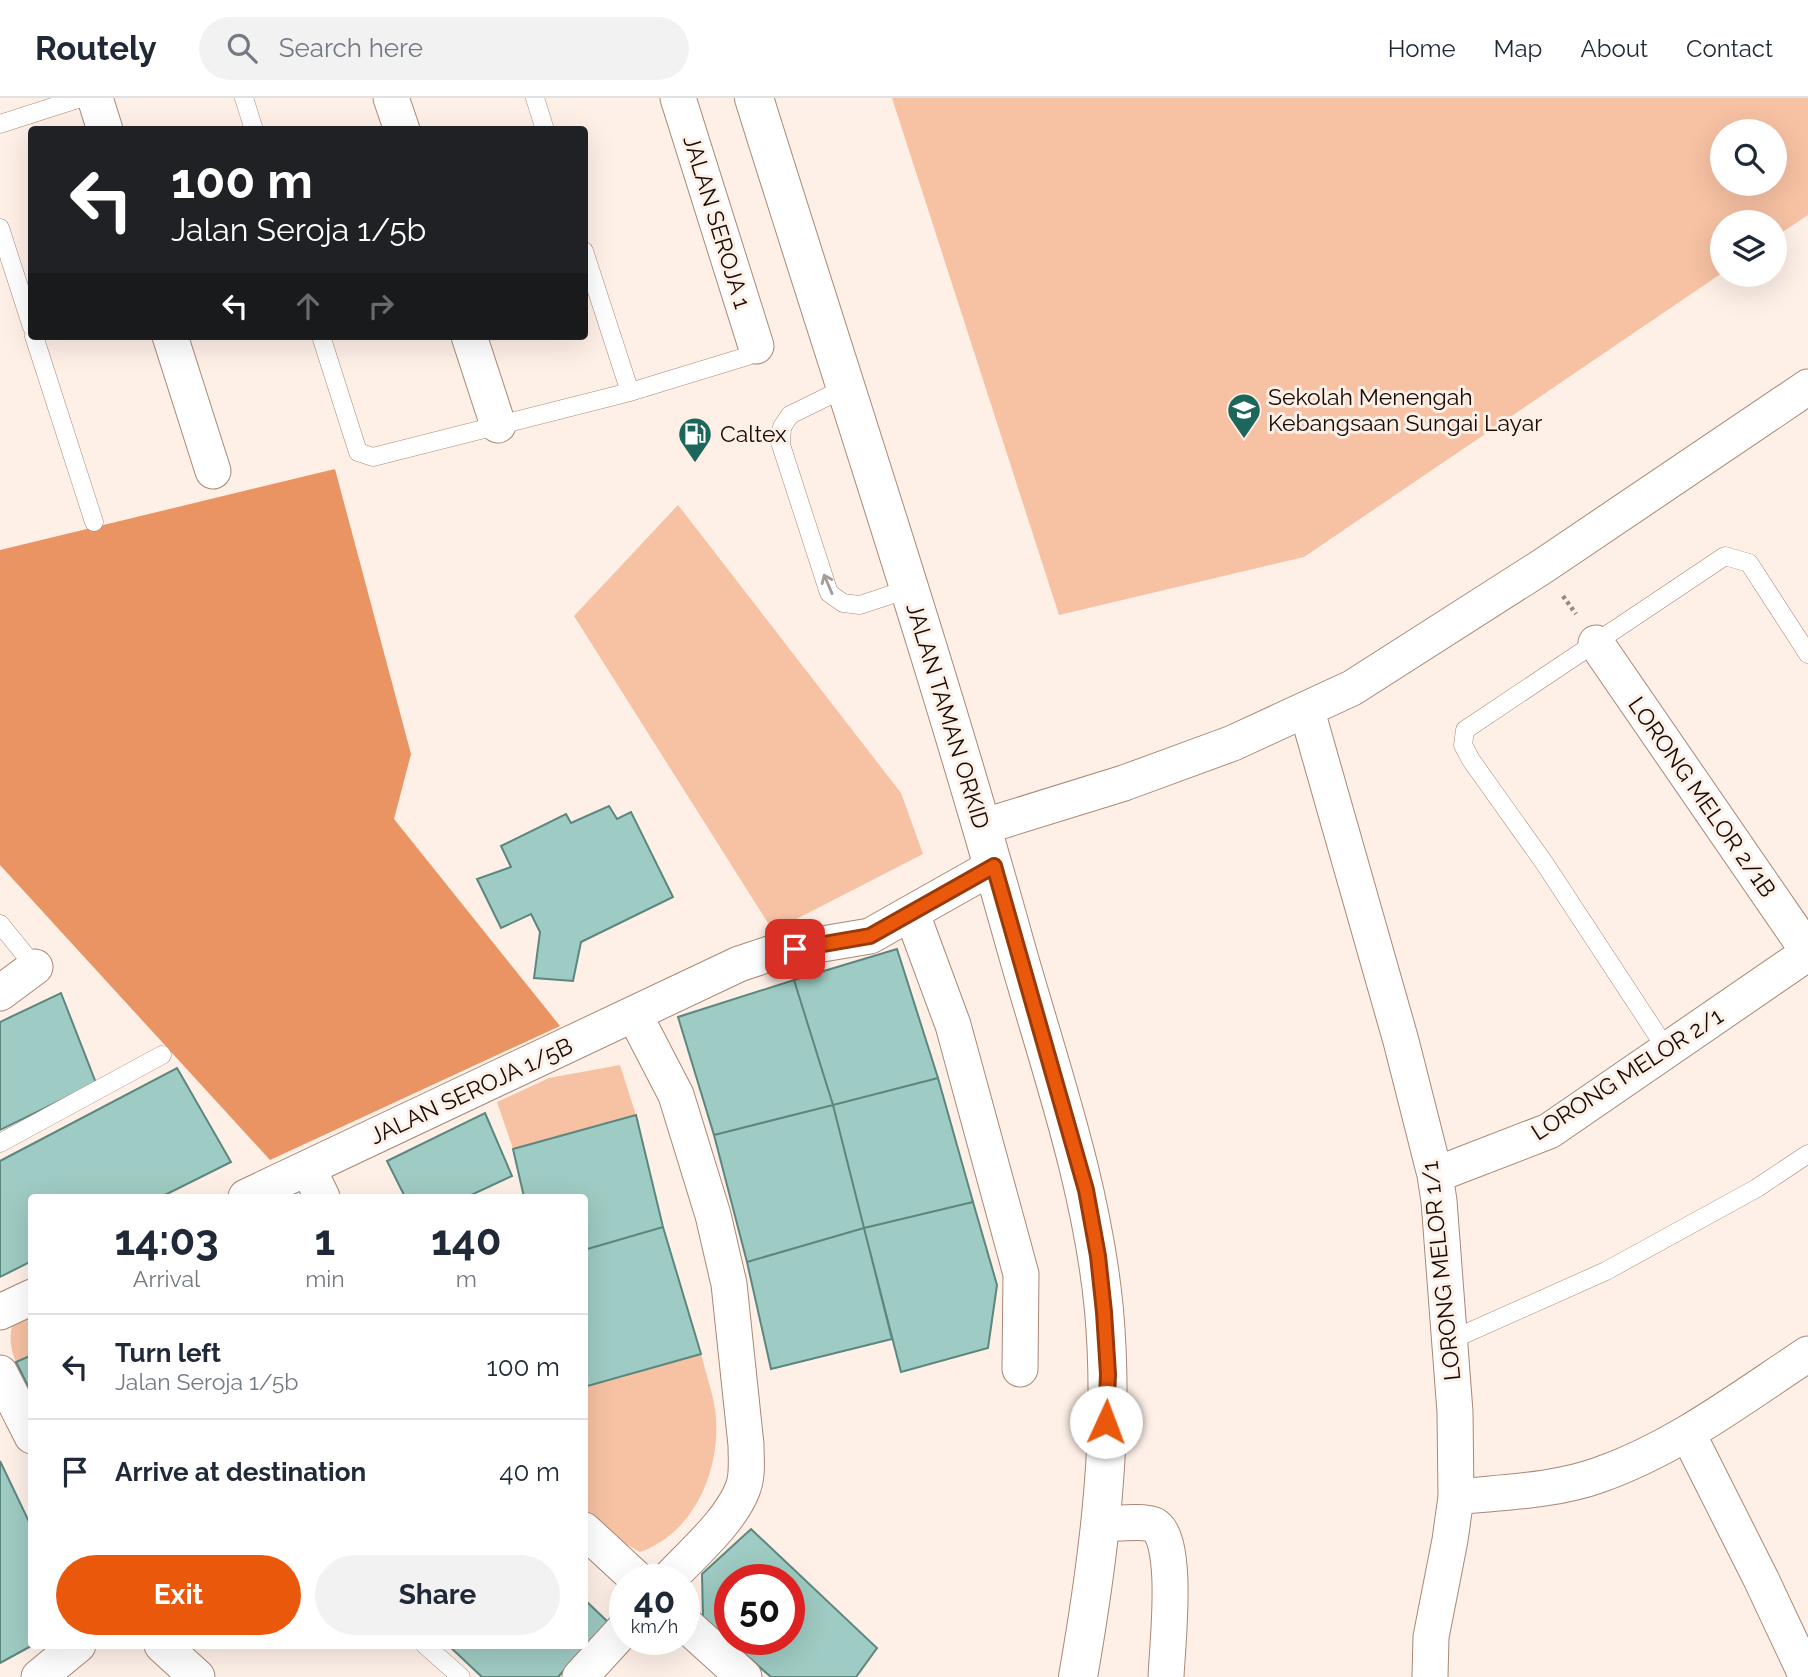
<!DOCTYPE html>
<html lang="en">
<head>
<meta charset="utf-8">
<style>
  body { margin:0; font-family:Raleway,sans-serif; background:#f2f2f3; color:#1f2937; height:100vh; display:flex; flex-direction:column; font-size:26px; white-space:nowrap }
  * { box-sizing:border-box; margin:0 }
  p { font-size:23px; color:#747a83 }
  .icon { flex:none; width:38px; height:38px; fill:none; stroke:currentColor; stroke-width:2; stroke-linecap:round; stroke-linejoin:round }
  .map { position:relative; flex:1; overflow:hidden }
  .drawer { position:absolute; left:28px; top:1096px; width:560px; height:455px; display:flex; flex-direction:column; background:#fff; border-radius:7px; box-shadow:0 7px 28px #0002 }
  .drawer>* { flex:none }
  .guide { position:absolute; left:28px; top:28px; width:560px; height:214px; border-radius:7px; box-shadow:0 7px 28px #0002; background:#202124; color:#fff; overflow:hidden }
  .tools { position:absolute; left:1710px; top:21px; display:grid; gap:14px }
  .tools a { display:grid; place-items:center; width:77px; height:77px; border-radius:50%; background:#fff; box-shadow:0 7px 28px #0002; font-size:35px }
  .speed { position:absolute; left:609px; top:1466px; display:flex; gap:14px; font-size:35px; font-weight:700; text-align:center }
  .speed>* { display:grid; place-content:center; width:91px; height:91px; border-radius:50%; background:#fff; box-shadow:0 7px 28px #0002; line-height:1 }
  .speed small { font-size:18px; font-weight:400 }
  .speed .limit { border:10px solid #d22; background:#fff; color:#111 }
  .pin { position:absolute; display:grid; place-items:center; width:60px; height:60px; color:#fff; margin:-30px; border-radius:14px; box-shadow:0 4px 10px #0006 }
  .me { position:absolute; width:77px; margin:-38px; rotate:2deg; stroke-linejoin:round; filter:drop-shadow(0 0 5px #0008) }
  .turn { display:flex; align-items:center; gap:24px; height:147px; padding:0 28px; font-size:32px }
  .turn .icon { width:91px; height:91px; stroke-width:2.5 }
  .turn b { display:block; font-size:49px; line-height:60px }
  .lanes { display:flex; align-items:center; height:66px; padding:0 28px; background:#0003; justify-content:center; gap:35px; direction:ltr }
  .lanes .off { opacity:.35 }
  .eta { display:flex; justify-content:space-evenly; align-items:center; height:119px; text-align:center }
  .eta b { font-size:42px; font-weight:700; line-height:49px }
  .button { display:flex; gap:14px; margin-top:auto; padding:14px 28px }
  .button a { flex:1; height:80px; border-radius:42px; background:#ea580c; color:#fff; font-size:28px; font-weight:700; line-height:80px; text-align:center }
  .button a+a { background:#f2f2f3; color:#1f2937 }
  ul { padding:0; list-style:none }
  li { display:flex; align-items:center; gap:21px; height:105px; padding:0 28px; border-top:2px solid #e0e1e3 }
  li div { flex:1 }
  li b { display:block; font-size:26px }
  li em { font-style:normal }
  header { display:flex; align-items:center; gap:42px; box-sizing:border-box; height:98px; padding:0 35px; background:#fff; border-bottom:2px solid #e0e1e3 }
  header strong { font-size:33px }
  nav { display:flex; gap:38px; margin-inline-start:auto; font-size:24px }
  .search { width:490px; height:63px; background:#f2f2f3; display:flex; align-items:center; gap:18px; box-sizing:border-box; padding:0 24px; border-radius:38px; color:#747a83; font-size:26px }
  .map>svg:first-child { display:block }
</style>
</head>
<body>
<header>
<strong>Routely</strong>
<div class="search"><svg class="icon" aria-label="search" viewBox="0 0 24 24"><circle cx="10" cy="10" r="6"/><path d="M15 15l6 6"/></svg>Search here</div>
<nav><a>Home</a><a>Map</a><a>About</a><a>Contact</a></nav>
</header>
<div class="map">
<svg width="1808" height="1579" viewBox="0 0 1808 1579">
  <rect width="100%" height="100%" fill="#fef0e7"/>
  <path fill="#f7c1a3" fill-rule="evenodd" d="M892 0H1808V117L1775 139 1774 124H1722V175L1304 459 1059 517ZM1722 33H1774V86H1722Z
    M678 407 901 695 923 756 773 833 574 518Z
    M620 967 636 1017 513 1051 497 1004 549 980Z
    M31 1217V1257L16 1264C10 1250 9 1239 13 1224Z
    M701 1256C706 1276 714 1298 716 1319 720 1373 694 1435 640 1454L621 1443 585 1412V1289Z"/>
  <path fill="#e99462" d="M335 371 411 656 394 721 560 928 270 1062 0 767V452Z"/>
  <path fill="#9ecbc3" stroke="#5c877f" stroke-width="2" fill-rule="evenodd" d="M609 708 617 721 631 714 673 799 581 844 573 883 534 880 540 834 531 816 501 830 477 781 511 769 501 748 566 716 571 725Z
    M897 851 938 980 833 1007 794 882Z
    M794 882 833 1007 714 1037 678 919Z
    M61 895 96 985 0 1032V924Z
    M177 970 231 1064 161 1099H32V1163L0 1179V1063Z
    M938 980 973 1104 864 1130 833 1007Z
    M833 1007 864 1130 747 1164 714 1037Z
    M485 1015 512 1078 467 1099H405L387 1063Z
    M636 1017 663 1129 584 1152V1099H524L513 1051Z
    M973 1104 997 1187 988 1250 901 1274 864 1130Z
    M663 1129 701 1256 584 1289V1152Z
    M864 1130 892 1241 771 1271 747 1164Z
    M32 1257V1296L16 1264Z
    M0 1363 32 1430V1547H33L0 1565Z
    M751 1431 877 1550 856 1579H771L703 1519 702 1476ZM730 1482H789V1542H730Z
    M584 1501 608 1524 558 1579H482L448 1547H584Z"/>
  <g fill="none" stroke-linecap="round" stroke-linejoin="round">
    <g stroke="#a98876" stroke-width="19">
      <path id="lane" d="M244 0 254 32
        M535 0 545 32
        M0 26 81 0
        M0 130 32 229
        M584 153 630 294
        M34 238 94 424
        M321 238 358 354 373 359 630 294 748 258 756 248
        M845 290 790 317 782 329 781 347 829 495 843 505 860 507 908 491
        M0 826 35 869
        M1667 952 1545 766 1471 662 1463 647 1465 632 1725 458 1749 465 1808 556
        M0 1045 162 957
        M1449 1243 1606 1173 1757 1090 1808 1056
        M425 1547 461 1579"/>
    </g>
    <g stroke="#a98876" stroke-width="37">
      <path id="street" d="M95 0 105 32
        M391 0 402 32
        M678 0 756 248
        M170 238 213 373
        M469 238 498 327
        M1596 545 1808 853
        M1307 613 1401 943 1435 1077 1439 1103 1455 1314 1456 1399 1450 1442 1431 1539 1430 1579
        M982 729 1124 685 1233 645 1352 590 1543 468 1808 289
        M912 816 953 927 1021 1176 1020 1271
        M0 895 35 869
        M634 916 676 997 713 1117 729 1186 746 1347C746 1361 748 1377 743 1390 731 1423 692 1456 668 1482
        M308 1070 322 1099
        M1435 1077 1549 1033 1808 855
        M246 1099 739 866 775 854 870 838 994 768
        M0 1214 32 1199
        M0 1275 32 1338
        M1688 1336 1761 1481 1807 1579
        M1456 1399C1503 1394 1555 1393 1599 1377 1676 1350 1741 1300 1808 1256
        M1100 1426C1112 1426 1144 1422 1154 1427 1180 1441 1167 1550 1166 1579
        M584 1432 638 1482
        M684 1525 744 1579
        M162 1547 197 1579
        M39 1579 78 1547
        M580 1579 625 1530"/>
    </g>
    <g stroke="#a98876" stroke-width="40">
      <path id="secondary" d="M754 0C842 282 936 562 1015 846 1049 967 1092 1086 1104 1212 1115 1334 1099 1459 1078 1579"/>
    </g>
    <path stroke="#978a83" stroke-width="4.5" stroke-dasharray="3.5 3.5" stroke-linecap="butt" d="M1563 498 1576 516"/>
    <use href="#lane" stroke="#fff" stroke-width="18"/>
    <use href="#street" stroke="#fff" stroke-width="35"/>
    <use href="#secondary" stroke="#fff" stroke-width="38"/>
  </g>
  <defs><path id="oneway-shaft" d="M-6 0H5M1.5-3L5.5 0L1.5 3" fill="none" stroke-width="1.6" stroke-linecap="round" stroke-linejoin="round" transform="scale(1.75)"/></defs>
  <use stroke="#a29d9b" href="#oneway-shaft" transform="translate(828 486) rotate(-113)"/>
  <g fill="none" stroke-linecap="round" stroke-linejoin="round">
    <g stroke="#983908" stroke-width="18">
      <path id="route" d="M795 851 870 838 994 768 1086 1092 1098 1158 1104 1214 1108 1276 1106 1324"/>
    </g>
    <use href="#route" stroke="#ea580c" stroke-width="12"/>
  </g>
  <defs>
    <g id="school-pin" transform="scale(1.75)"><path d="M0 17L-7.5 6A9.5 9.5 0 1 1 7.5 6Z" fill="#1d665c" stroke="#fef0e7"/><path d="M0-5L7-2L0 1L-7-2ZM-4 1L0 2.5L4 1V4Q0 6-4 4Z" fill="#fff"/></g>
    <g id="fuel-pin" transform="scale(1.75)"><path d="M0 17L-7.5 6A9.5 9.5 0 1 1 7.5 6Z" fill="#1d665c" stroke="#fef0e7"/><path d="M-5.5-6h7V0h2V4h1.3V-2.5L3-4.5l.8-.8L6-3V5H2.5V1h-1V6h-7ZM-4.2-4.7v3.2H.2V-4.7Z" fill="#fff"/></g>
  </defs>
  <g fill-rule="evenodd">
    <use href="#school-pin" x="1244" y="312"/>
    <use href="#fuel-pin" x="695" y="336"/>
  </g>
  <g text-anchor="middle" stroke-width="6" stroke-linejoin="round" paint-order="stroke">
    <g font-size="23" fill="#160b05" stroke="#fef0e7">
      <text transform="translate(717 124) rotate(73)" y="8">JALAN SEROJA 1</text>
      <text transform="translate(948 618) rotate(73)" y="8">JALAN TAMAN ORKID</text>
      <text transform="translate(1702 699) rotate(55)" y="8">LORONG MELOR 2/1B</text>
      <text transform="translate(1627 976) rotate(-33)" y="8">LORONG MELOR 2/1</text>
      <text transform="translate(471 993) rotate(-25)" y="8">JALAN SEROJA 1/5B</text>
      <text transform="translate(1441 1173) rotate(-96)" y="8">LORONG MELOR 1/1</text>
    </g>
    <g font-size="23" fill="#160b05" stroke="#fef0e7" text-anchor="start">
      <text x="1268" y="307">Sekolah Menengah<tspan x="1268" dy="26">Kebangsaan Sungai Layar</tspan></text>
      <text x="720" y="344">Caltex</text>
    </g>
  </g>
</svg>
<div class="tools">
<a><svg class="icon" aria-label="search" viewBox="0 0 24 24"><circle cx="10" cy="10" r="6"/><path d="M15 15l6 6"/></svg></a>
<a><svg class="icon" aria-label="layers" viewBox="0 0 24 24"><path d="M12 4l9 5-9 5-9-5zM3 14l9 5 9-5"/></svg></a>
</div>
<div class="speed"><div>40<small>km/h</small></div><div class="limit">50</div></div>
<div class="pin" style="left:795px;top:851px;background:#d93025"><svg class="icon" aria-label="arrive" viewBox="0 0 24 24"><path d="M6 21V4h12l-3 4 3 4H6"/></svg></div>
<svg class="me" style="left:1106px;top:1324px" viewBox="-20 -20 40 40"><circle r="19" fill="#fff"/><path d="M0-13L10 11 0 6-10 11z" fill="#ea580c"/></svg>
<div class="guide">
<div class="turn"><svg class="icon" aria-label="left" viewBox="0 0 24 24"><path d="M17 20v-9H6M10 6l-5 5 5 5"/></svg><div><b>100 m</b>Jalan Seroja 1/5b</div></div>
<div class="lanes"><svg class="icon" aria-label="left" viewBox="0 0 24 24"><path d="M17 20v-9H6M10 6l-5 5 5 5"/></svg><svg class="icon off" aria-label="ahead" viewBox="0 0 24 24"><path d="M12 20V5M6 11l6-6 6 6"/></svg><svg class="icon off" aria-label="right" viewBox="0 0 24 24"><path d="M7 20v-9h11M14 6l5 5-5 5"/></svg></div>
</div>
<section class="drawer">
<div class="eta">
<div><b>14:03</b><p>Arrival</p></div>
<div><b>1</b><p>min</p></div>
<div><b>140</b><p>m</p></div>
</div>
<ul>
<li><svg class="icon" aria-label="left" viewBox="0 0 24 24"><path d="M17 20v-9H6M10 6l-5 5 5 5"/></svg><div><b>Turn left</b><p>Jalan Seroja 1/5b</p></div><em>100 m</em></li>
<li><svg class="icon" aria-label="arrive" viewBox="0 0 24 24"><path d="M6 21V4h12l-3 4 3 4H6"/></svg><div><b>Arrive at destination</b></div><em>40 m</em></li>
</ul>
<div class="button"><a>Exit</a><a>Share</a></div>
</section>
</div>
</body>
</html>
